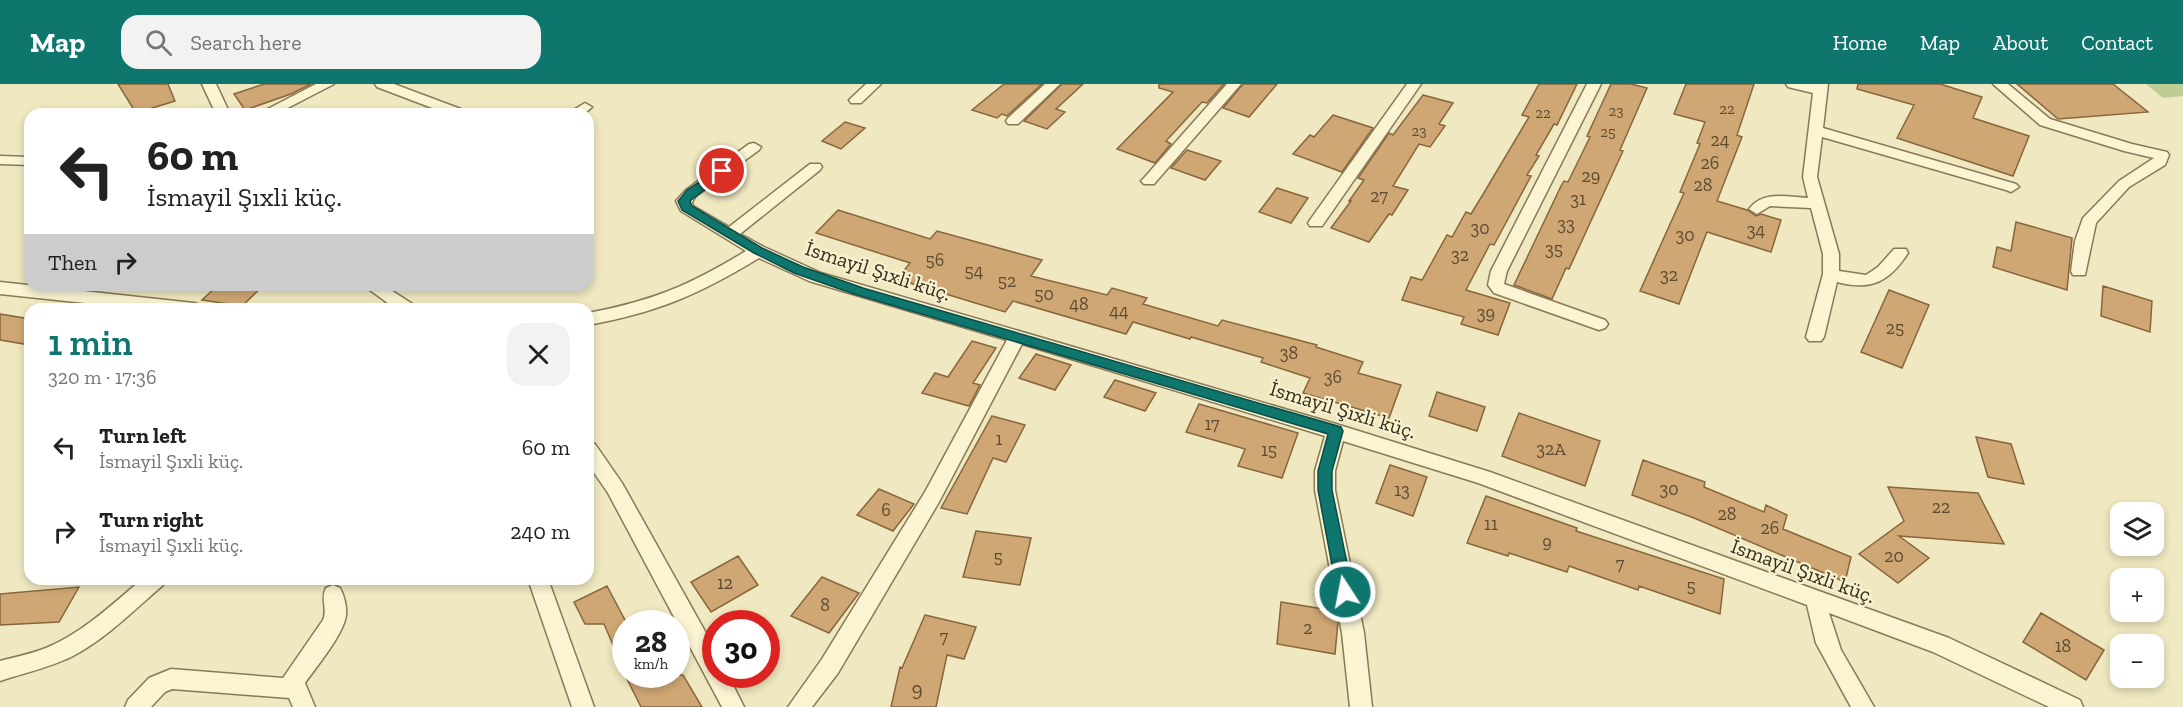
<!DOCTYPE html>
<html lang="en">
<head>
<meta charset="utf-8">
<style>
  body { margin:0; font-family:"Zilla Slab",serif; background:#f2f2f2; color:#222; height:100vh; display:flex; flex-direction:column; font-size:22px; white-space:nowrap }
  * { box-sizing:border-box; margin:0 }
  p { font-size:20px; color:#767676 }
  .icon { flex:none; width:33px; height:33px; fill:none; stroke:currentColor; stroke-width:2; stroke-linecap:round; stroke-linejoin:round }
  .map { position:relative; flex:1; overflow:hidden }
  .panel { position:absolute; left:24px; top:219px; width:570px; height:282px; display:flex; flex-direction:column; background:#fff; border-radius:18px; box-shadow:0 3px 9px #0003 }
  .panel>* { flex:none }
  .banner { position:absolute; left:24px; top:24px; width:570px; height:183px; border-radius:18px; box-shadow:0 3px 9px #0003; background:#fff; color:#222; overflow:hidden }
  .tools { position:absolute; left:2110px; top:418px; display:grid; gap:12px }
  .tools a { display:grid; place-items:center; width:54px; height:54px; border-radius:12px; background:#fff; box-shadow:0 3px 9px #0003; font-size:30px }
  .speed { position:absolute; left:612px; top:526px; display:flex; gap:12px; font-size:30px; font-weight:700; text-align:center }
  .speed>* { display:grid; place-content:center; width:78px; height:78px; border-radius:50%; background:#fff; box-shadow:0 3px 9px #0003; line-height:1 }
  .speed small { font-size:15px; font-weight:400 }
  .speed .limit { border:9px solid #d22; background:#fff; color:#111 }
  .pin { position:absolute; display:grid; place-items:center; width:51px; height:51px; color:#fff; margin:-26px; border:3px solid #fff; border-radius:50%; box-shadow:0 2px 6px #0007 }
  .me { position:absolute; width:66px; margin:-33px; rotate:349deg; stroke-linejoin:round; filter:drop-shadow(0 0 4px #0008) }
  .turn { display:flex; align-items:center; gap:21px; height:126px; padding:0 24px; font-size:27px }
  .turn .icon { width:78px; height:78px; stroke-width:2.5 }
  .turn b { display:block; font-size:42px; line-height:51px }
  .then { display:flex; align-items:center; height:57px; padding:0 24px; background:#0003; gap:12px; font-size:22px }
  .round { display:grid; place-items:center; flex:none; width:63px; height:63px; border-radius:18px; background:#f2f2f2 }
  .overview { display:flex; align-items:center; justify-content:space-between; height:102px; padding:0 24px }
  h1 { font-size:36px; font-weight:600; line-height:45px; color:#0f766e }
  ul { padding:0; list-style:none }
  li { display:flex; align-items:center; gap:18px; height:84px; padding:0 24px }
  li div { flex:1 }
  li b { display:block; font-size:22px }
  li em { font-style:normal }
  header { display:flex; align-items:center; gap:36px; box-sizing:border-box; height:84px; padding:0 30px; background:#0f766e; color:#fff }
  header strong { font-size:28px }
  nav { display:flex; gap:33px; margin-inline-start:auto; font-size:21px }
  .search { width:420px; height:54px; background:#f2f2f2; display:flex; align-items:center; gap:15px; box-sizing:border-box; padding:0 21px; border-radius:18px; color:#767676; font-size:22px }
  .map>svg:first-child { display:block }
</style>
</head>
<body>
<header>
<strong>Map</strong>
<div class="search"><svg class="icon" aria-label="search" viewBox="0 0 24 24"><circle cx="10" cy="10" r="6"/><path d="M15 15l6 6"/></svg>Search here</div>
<nav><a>Home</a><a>Map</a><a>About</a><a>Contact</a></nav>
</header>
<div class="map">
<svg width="2183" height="623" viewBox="0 0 2183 623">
  <rect width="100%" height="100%" fill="#efe8c0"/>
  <path fill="#becd93" d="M2146 0H2183V12L2163 14Z"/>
  <path fill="#cfa774" stroke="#88663c" stroke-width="1.5" d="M118 0H168L175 17 136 29Z
    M264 0H311L291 10 245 26 234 10Z
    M1004 0H1042L1007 32 1002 30 997 34 972 26Z
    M1062 0H1083L1056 25 1065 28 1047 45 1024 37Z
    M1159 0H1224L1207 19 1202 18 1166 57 1171 60 1155 79 1117 65 1173 8 1159 4Z
    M1243 0H1277L1249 33 1223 24Z
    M1539 0H1577L1557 41 1554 40 1536 71 1539 72 1527 91 1531 92 1494 161 1490 160 1466 206 1510 219 1498 251 1461 240 1464 233 1402 216 1411 193 1422 196 1447 151 1452 153 1466 128 1471 130 1482 112 1529 33 1522 31Z
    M1611 0H1631L1647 4 1620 66 1623 67 1569 185 1566 184 1552 215 1514 201 1561 102 1564 97 1568 98 1590 53 1587 52Z
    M1686 0H1754L1737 51 1742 53 1717 117 1747 126 1756 132 1761 130 1781 136 1771 168 1707 148 1679 220 1640 207 1684 109 1680 108 1700 60 1697 59 1705 38 1674 30Z
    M1858 0H1940L1982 13 1973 34 2029 52 2013 92 1897 54 1914 21 1857 5Z
    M2017 0H2113L2148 28 2058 35Z
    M1423 11 1453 19 1439 40 1445 42 1430 63 1419 60 1393 102 1408 106 1392 131 1389 130 1369 158 1331 144 1351 117H1349L1364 96 1358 94 1389 49 1393 51Z
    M1333 31 1373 44 1342 88 1293 70 1310 51 1314 53Z
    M845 38 865 44 841 65 822 57Z
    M1187 66 1221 77 1205 96 1171 84Z
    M1277 104 1308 114 1291 139 1259 128Z
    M838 126 930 155 937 147 1042 176 1031 192 1107 211 1112 204 1147 214 1143 220 1218 242 1222 236 1317 261 1316 263 1363 278 1358 289 1401 301 1389 334 1303 309 1310 294 1261 278 1263 274 1191 253 1190 255 1133 238 1126 250 1013 217 1005 228 972 218 897 195 910 179 816 149Z
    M2016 138 2072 154 2067 206 1993 183 1997 163 2011 167Z
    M218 201H264L242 222 202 216Z
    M2103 202 2152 217 2150 248 2101 232Z
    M1889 206 1929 221 1902 284 1861 268Z
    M0 230 30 235V261L0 256Z
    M972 257 996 264 973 299 980 301 969 322 922 309 935 289 948 293Z
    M1036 270 1071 281 1055 306 1019 294Z
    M1115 296 1156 309 1145 327 1104 313Z
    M1437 308 1485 323 1477 347 1429 332Z
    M1199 320 1298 349 1282 394 1238 382 1245 365 1186 348Z
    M1519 329 1600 357 1585 402 1502 372Z
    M992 332 1025 341 1006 378 993 374 967 430 941 424Z
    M1976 353 2011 360 2024 400 1988 393Z
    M1643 376 1705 398 1704 403 1764 428 1766 421 1787 431 1783 445 1851 473 1845 498 1694 434 1632 411Z
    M1390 381 1427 393 1413 432 1376 419Z
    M1888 403 1978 409 2004 460 1899 452 1929 474 1898 499 1859 470 1904 437Z
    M879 405 914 420 893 447 857 431Z
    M1486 412 1577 444 1576 447 1724 495 1720 530 1639 502 1638 506 1569 482 1567 488 1509 469 1508 472 1467 459Z
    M976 447 1031 454 1020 501 963 493Z
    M738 472 758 501 711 528 691 498Z
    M822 493 859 509 829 549 791 532Z
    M607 502 626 538V591L604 540H585L574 518Z
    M79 503 59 538 0 541V510Z
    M1281 518 1335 527 1338 537 1335 570 1277 560Z
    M2041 529 2104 566 2086 596 2023 558Z
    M925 531 976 543 964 575 947 571 936 623H891L900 583 902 584Z
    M625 591H683L702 623H641Z"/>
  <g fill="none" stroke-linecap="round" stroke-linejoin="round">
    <g stroke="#887957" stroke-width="3">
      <path id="minor" d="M202 0H216L230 30H216Z
        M316 0H334L276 30H258Z
        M375 0H394L466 27 468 30H448L377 3Z
        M866 0H881L861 19H851L849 16Z
        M1045 0H1060L1018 40H1008L1006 37 1008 34Z
        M1227 0H1241L1154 100H1144L1141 97 1144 94Z
        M1407 0H1421L1322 142H1310L1308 139 1310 136Z
        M1587 0H1601L1507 187 1504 200 1605 236 1608 240 1605 244 1599 246 1494 209 1488 201 1491 187Z
        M1786 0H1828L1823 44 2016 100 2019 103 2011 108 2006 106 1822 53 1817 93 1839 170V187L1866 191 1878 183 1894 165H1906L1908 169C1889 198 1871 207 1837 198L1824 253 1821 257H1809L1806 253 1823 190V170L1811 124 1770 122 1757 130 1749 125C1763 106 1788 113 1808 114L1803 93 1813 9 1788 3Z
        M1993 0H2008L2050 35 2132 60 2167 68 2169 71 2165 81 2129 103 2096 139 2085 191H2073L2071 187 2075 157 2083 134 2119 97 2154 74 2124 67 2040 41Z
        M585 19 592 23 584 30H567Z
        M754 59 761 63 759 66 696 112 692 118 693 122 729 143 810 80H820L822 83 820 86 740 150 764 163 821 189 1336 340 1490 388 1949 554 2080 616 2083 623H2049L1933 568 1829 529 1841 566 1874 623H1851L1816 559 1807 521 1478 399 1343 357 1335 387V406L1364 549 1372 623H1350L1342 549 1315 406V387L1325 352 1022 260 939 418 838 589 812 623H788L822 575 925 408 1007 256 809 197 759 174C698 211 658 228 588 241V229C653 217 690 201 746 167L681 127 676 117 686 106 749 60Z
        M0 72 30 73V81L0 80Z
        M0 198 194 219 200 221 202 225H142L0 210Z
        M363 201H383L414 221 416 225H396Z
        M588 358 595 360 622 399 716 567V591H728L744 623H722L608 409 588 380Z
        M142 495H166L163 501C134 526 106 555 71 573 48 584 24 589 0 597V577C15 573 31 570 46 564 82 549 112 521 142 495Z
        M528 495H548L594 623H572Z
        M333 501 340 504C344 511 347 523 346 531 344 550 316 583 305 599L315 623H293L289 614 172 605 165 608 151 623H125L128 616 149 594 171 585 283 594 323 536C328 525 320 515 326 504Z"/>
    </g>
    <use href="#minor" fill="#faf4d3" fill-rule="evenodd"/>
  </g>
  <path fill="#0f766e" stroke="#0a4d48" stroke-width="1.5" d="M722 83 726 84V89L690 117 692 122 762 164 803 183 863 204 1341 343 1343 347 1332 387V406L1353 508 1350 513 1345 515 1339 513 1337 508 1318 406V387L1328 350 854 210 794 189 754 169 682 126 678 117 687 106Z"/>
  <g text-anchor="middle" stroke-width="4.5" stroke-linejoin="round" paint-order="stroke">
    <g font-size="15" fill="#5e4c32">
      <text x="1727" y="30">22</text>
      <text x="1616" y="32">23</text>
      <text x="1543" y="34">22</text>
      <text x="1419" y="52">23</text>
      <text x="1608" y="53">25</text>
    </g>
    <g font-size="18" fill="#5e4c32">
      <text x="1720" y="62">24</text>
      <text x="1710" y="85">26</text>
      <text x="1591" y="98">29</text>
      <text x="1703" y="107">28</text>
      <text x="1379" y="118">27</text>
      <text x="1578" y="121">31</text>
      <text x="1566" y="146">33</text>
      <text x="1480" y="150">30</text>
      <text x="1756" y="152">34</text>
      <text x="1685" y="157">30</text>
      <text x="1554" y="171">35</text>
      <text x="1460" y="177">32</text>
      <text x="935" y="182">56</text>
      <text x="974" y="193">54</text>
      <text x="1669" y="197">32</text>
      <text x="1007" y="203">52</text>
      <text x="1044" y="216">50</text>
      <text x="1079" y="226">48</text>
      <text x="1119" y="233">44</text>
      <text x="1486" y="235">39</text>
      <text x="1895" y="250">25</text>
      <text x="1289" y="275">38</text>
      <text x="1333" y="299">36</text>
      <text x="1212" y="346">17</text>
      <text x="999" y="361">1</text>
      <text x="1551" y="371">32A</text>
      <text x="1269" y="372">15</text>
      <text x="1669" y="411">30</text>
      <text x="1402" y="412">13</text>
      <text x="1941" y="429">22</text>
      <text x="886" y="432">6</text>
      <text x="1727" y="436">28</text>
      <text x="1491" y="446">11</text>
      <text x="1770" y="450">26</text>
      <text x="1547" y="464">9</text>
      <text x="1894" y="478">20</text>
      <text x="998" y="479">5</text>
      <text x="1620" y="486">7</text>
      <text x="725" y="505">12</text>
      <text x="1691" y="508">5</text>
      <text x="825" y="527">8</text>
      <text x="1308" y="550">2</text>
      <text x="944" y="559">7</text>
      <text x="2063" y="568">18</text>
    </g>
    <g font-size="21" fill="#382d1c" stroke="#f6f1cf">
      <text transform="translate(878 187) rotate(18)" y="7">İsmayil Şıxli küç.</text>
      <text transform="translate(1343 326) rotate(17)" y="7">İsmayil Şıxli küç.</text>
      <text transform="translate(1803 487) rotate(20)" y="7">İsmayil Şıxli küç.</text>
    </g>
    <g font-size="21" fill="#5e4c32">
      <text x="917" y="612">9</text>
    </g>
  </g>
</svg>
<div class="tools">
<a><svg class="icon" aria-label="layers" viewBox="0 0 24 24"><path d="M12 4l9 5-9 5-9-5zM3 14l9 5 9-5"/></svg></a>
<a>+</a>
<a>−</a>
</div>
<div class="speed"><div>28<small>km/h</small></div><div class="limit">30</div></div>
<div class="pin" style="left:722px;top:87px;background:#d93025"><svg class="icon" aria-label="arrive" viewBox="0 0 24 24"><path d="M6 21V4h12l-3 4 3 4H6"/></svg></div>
<svg class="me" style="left:1345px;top:508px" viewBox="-20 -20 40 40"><circle r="17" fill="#0f766e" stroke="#fff" stroke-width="3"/><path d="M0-11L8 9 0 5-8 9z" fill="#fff"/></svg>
<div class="banner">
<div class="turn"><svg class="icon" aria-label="left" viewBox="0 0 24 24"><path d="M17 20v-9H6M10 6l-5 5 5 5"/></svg><div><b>60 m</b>İsmayil Şıxli küç.</div></div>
<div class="then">Then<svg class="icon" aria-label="right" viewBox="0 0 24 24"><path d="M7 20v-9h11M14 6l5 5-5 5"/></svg></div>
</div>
<section class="panel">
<div class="overview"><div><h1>1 min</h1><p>320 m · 17:36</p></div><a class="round"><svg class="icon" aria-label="close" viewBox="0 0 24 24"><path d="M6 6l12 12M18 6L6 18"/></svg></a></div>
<ul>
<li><svg class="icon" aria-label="left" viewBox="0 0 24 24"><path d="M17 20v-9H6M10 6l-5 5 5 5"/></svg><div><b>Turn left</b><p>İsmayil Şıxli küç.</p></div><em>60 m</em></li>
<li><svg class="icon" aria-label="right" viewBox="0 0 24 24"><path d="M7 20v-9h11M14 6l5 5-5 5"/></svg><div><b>Turn right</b><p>İsmayil Şıxli küç.</p></div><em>240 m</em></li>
</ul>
</section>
</div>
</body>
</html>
